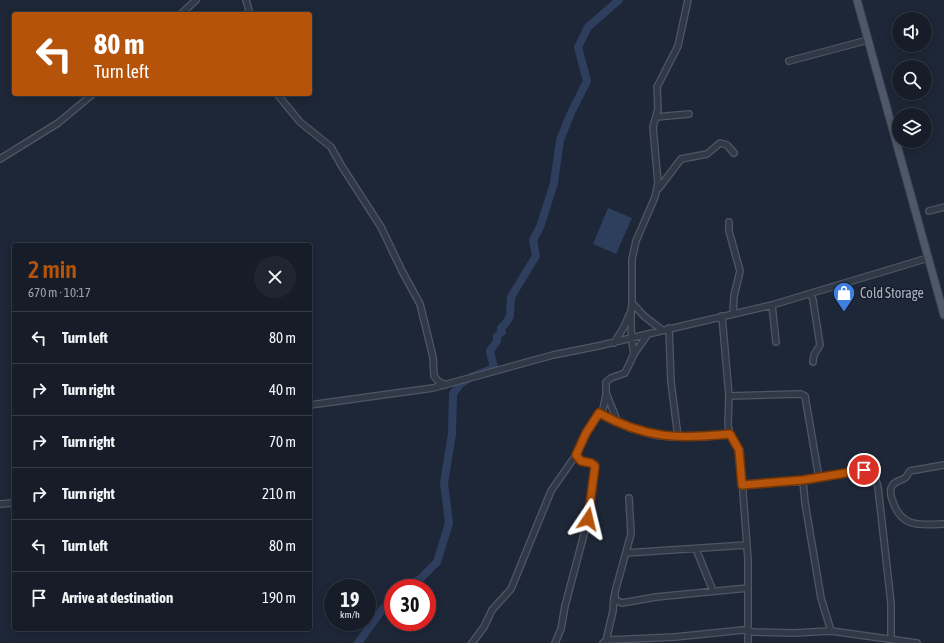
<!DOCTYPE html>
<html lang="en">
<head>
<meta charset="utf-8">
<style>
  body { margin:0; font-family:"Asap Condensed",sans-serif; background:#1f2631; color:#f1f3f6; height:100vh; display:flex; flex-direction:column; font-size:15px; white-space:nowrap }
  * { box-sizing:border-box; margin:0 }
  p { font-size:13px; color:#9ea2a8 }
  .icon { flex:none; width:22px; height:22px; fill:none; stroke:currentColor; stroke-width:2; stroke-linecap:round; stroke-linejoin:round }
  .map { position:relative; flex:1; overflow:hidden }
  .drawer { position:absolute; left:12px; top:243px; width:300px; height:388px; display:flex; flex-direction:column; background:#161d29; border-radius:4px; box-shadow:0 2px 10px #0003,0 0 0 1px #353b46 }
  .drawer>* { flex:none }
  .top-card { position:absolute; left:12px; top:12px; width:300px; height:84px; border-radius:4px; box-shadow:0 2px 10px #0003,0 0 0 1px #353b46; background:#b45309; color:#fff; overflow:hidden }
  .fabs { position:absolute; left:892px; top:12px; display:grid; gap:8px }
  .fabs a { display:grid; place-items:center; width:40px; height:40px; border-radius:50%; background:#161d29; box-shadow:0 2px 10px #0003,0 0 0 1px #353b46; font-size:20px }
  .speed { position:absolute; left:324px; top:579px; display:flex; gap:8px; font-size:20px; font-weight:700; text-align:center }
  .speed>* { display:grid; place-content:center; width:52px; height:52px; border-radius:50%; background:#161d29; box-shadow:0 2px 10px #0003,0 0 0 1px #353b46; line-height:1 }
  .speed small { font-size:10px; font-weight:400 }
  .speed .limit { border:6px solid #d22; background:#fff; color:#111 }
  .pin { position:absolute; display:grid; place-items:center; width:34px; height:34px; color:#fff; margin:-17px; border:2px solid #fff; border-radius:50%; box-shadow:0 1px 4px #0007 }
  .me { position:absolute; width:44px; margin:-22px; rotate:10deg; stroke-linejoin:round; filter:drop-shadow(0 0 3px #0008) }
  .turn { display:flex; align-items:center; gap:14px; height:84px; padding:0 16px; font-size:18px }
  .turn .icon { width:52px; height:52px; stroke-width:2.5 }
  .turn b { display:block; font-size:28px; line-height:34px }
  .round { display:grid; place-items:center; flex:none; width:42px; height:42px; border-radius:21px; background:#1f2631 }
  .summary { display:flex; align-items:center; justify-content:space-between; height:68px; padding:0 16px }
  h1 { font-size:24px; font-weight:600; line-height:30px; color:#b45309 }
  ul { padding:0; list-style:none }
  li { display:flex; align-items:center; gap:12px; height:52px; padding:0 16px; border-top:1px solid #353b46 }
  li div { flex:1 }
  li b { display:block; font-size:15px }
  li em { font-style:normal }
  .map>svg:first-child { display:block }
</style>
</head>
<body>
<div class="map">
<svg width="944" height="643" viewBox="0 0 944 643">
  <rect width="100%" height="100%" fill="#1e2737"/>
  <path fill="#2e3e5d" d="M608 208 632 218 616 254 593 244Z"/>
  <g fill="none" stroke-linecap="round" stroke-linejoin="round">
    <path stroke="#2e3e5d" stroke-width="8" d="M405 588 420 579 437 562 449 523 444 483 452 434 453 394 459 385 471 377 494 368 490 351 497 341V336L502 332 501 328 506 323 510 316 511 297 536 256 533 240 540 227 554 183 560 140 571 113 587 81 578 47 588 27 619 0
      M358 643 382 610 393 598"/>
    <g stroke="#4f5666" stroke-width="8">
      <path id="minor" d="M246 0 250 14
        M181 14 196 0
        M789 61 868 40
        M277 94 300 122 331 147 341 165 381 227 402 271 420 304 433 357 434 376 438 381 445 385
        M656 117 689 114
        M0 159 58 123 93 94
        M659 188 681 159 707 154 720 143 727 145 734 153
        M929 211 944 207
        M729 222V231L740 271 734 296 733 314
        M811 294 813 300 820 345 814 355 813 362
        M632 303C630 317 631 339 634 354
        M772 305 776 342
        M722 316 729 396 728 425 730 434 737 445 741 465 748 560V643
        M669 328 671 382 678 437
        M662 330 644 316 632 303V259L636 241 655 197 658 183 653 127 658 109 657 87 678 46 688 0
        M614 343 624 327 630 313
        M606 393 617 420 629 428 654 435 671 437H702L730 434
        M729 396 801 394 805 396 819 478
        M310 405 433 388 553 355 598 346 648 334
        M599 413 619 423
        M944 465 910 471C908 473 907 477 905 478 900 481 895 481 892 486 889 491 891 497 893 502 902 528 920 525 944 524
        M803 481 805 503 821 598 831 631
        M742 485 803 481 865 470 874 474 878 487 891 603V639
        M629 498 631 534 615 592V600L622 603 656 597 748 588
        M0 504 14 503
        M696 549 713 591
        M626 553 746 545
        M606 641 613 611 614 597
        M472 643 484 627 492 610 511 589 551 491 576 455 586 433 603 409 606 395V382L611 378 625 373 634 354 648 334 772 305 928 258
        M555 643 561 629 565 606 588 519 595 470 594 464 581 461 576 455
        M603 643 608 640 675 637 743 630 754 632 794 633 831 631 917 643"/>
    </g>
    <g stroke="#3b4251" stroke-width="9">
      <path id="major" d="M857 0 944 315"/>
    </g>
    <use href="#minor" stroke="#313947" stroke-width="5.5"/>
    <use href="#major" stroke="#4f5868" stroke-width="7"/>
  </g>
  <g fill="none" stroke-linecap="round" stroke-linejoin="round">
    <g stroke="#753606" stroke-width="10">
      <path id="route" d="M588 519 595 466 591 463 581 461 576 455 586 433 599 413C646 439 679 439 730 434L739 450 742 485 803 480 864 470"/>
    </g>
    <use href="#route" stroke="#b45309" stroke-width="7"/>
  </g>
  <defs>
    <g id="shop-pin" transform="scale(1.15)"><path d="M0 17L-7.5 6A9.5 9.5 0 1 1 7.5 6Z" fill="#3f7fe0" stroke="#171e2b"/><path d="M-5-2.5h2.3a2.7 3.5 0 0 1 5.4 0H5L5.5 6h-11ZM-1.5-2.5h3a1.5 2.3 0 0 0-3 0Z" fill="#fff"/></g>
  </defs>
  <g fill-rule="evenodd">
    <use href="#shop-pin" x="844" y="293"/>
  </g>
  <g text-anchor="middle" stroke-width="3" stroke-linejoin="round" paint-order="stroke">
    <g font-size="14" fill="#abb3c5" stroke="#171e2b" text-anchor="start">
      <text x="860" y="298">Cold Storage</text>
    </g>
  </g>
</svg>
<div class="fabs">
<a><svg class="icon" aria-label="sound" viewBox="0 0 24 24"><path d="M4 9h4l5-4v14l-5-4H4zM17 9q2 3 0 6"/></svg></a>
<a><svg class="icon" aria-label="search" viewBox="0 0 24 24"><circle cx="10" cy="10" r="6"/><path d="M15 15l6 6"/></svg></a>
<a><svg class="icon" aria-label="layers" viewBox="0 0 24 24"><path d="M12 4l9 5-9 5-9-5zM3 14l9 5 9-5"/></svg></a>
</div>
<div class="speed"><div>19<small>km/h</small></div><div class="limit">30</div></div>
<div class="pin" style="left:864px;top:470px;background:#d93025"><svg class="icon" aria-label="arrive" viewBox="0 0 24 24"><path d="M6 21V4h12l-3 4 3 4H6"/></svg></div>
<svg class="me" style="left:588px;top:519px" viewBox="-20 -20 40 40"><path d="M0-17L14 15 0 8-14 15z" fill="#b45309" stroke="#fff" stroke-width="4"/></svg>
<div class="top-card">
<div class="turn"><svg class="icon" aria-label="left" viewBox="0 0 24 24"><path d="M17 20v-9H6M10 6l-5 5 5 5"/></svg><div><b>80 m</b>Turn left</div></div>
</div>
<section class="drawer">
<div class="summary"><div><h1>2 min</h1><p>670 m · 10:17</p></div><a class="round"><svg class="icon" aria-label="close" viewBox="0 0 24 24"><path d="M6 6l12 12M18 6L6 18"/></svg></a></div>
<ul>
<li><svg class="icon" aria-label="left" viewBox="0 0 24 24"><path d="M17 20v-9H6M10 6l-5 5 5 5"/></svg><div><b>Turn left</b></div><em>80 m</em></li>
<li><svg class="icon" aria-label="right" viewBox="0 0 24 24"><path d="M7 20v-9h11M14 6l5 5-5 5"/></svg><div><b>Turn right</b></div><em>40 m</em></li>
<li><svg class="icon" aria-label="right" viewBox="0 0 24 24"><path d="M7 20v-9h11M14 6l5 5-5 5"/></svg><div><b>Turn right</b></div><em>70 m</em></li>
<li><svg class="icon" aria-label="right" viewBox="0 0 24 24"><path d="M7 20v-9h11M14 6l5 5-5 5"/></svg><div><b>Turn right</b></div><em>210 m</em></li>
<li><svg class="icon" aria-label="left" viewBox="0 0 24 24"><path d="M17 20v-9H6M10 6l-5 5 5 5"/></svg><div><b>Turn left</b></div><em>80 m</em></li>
<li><svg class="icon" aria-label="arrive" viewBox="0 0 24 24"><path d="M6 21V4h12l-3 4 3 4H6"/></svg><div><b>Arrive at destination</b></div><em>190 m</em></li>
</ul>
</section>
</div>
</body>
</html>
